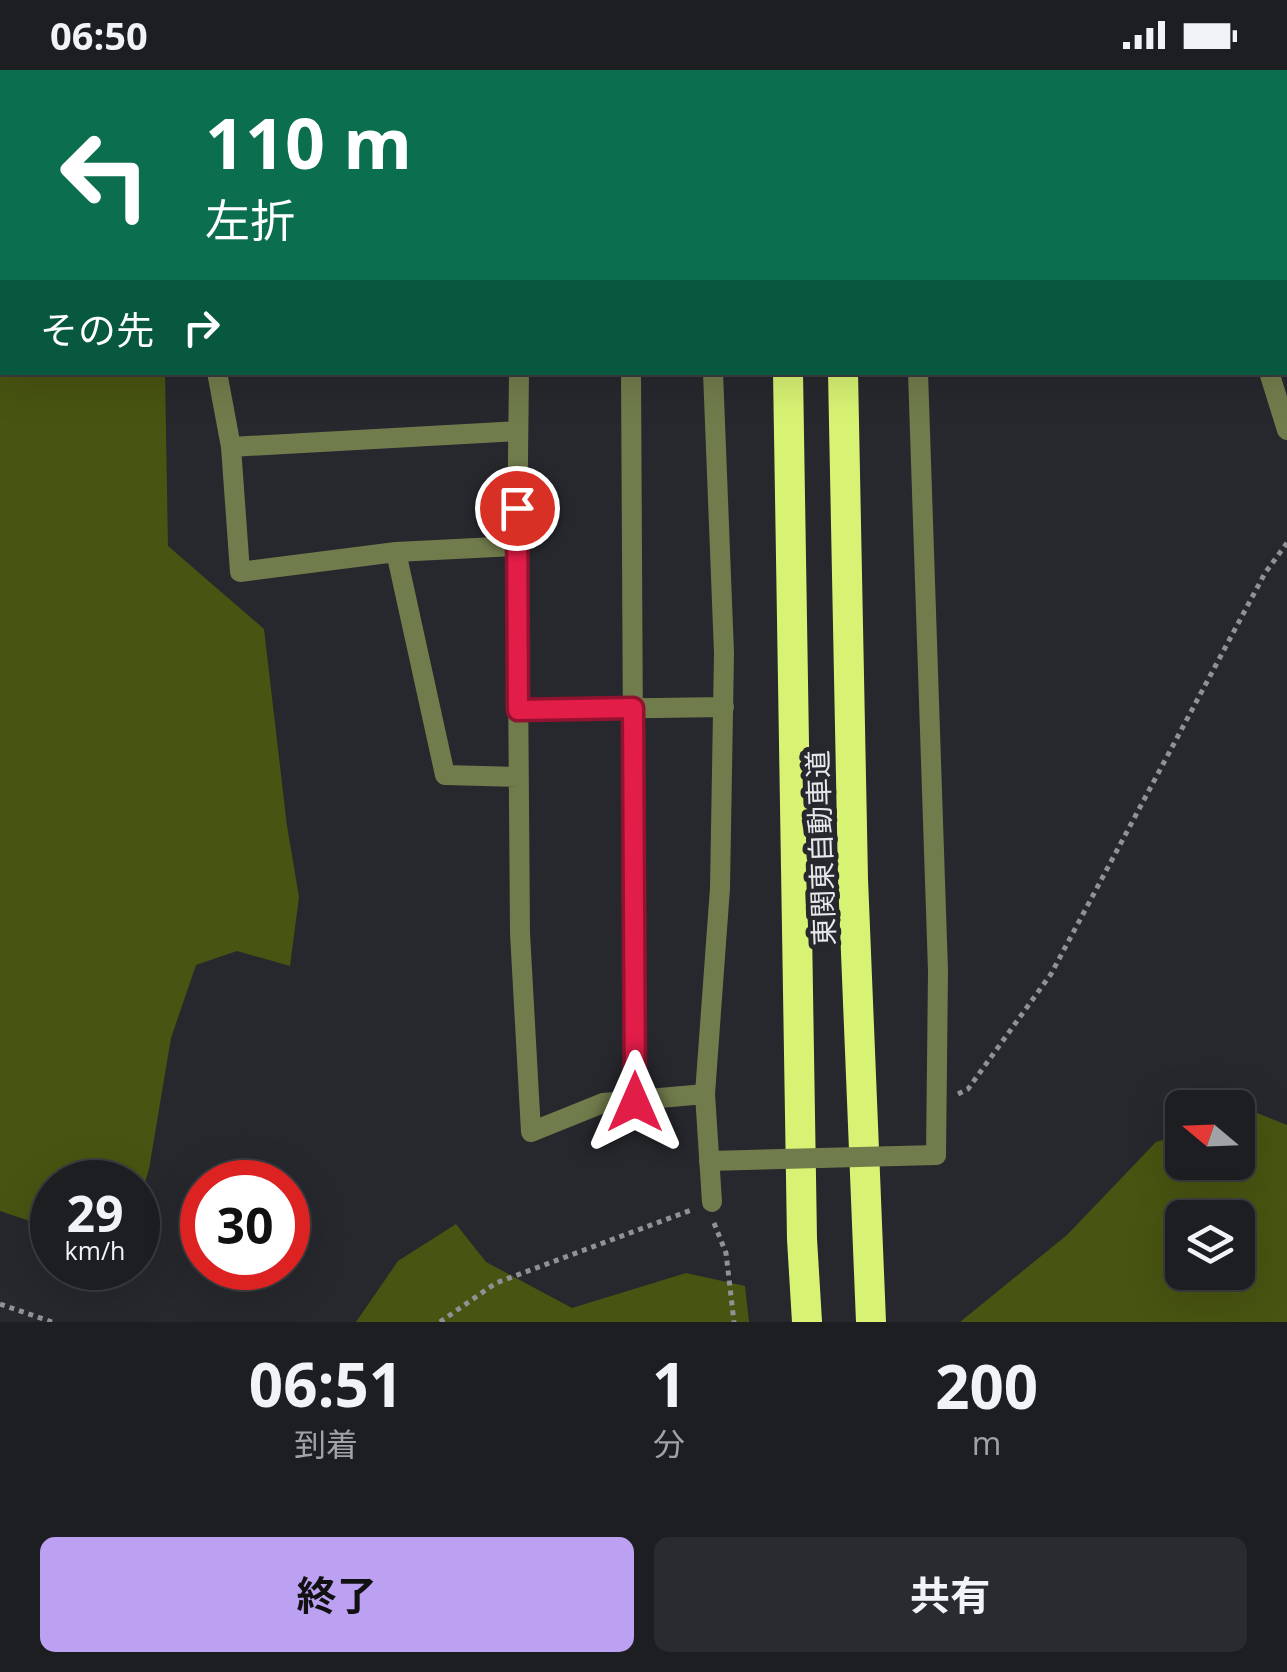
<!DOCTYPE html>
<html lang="ja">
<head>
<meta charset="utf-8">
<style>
  body { margin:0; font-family:"Open Sans","Noto Sans JP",sans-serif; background:#292b2f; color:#f1f3f6; height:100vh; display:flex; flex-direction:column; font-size:38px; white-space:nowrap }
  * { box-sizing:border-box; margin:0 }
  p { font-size:32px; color:#a0a2a5 }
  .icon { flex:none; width:55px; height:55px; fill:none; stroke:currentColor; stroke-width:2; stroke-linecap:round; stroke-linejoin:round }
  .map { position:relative; height:1252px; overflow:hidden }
  .drawer { display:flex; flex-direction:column; background:#1c1e22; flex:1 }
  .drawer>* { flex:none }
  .guide { position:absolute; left:0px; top:0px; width:1288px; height:305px; box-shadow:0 10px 40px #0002,0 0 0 2px #3a3c40; background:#0b6e4f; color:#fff; overflow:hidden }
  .needle { width:65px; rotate:289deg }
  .buttons { position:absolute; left:1165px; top:1020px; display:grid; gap:20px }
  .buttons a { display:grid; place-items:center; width:90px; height:90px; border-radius:15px; background:#1c1e22; box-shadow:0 10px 40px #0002,0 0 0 2px #3a3c40; font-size:50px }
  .speed { position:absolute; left:30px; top:1090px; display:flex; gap:20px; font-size:50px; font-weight:700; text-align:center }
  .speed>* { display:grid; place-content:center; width:130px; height:130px; border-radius:50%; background:#1c1e22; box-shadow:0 10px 40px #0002,0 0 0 2px #3a3c40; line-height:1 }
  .speed small { font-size:25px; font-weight:400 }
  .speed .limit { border:15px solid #d22; background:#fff; color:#111 }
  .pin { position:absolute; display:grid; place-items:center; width:85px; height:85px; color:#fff; margin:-42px; border:5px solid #fff; border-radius:50%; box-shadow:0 2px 10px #0007 }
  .me { position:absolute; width:110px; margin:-55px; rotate:0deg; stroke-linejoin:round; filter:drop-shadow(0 0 8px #0008) }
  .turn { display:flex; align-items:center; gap:35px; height:210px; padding:0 40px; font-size:45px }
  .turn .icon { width:130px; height:130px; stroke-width:2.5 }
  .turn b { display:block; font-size:70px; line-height:85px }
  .then { display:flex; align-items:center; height:95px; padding:0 40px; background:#0003; gap:20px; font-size:38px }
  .eta { display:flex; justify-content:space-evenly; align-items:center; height:170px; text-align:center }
  .eta b { font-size:60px; font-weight:700; line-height:70px }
  .button { display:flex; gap:20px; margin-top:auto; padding:20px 40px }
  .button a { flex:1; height:115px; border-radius:15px; background:#bca0f2; color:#111; font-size:40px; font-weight:700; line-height:115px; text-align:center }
  .button a+a { background:#292b2f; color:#f1f3f6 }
  .status { display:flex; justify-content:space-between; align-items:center; height:70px; padding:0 50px; background:#1c1e22; direction:ltr }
  .status svg { height:28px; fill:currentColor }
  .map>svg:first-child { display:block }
</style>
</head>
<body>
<div class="status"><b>06:50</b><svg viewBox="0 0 49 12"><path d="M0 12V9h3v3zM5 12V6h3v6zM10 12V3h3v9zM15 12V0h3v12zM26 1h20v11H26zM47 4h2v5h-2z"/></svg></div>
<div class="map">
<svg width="1287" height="1252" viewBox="0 0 1287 1252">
  <rect width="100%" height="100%" fill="#26282d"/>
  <path fill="#485411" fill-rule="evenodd" d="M0 0H142L145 2H2V302L165 303 168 476 264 559 287 756 299 827 290 896 237 881 196 895 171 968 149 1099 138 1135V1112H52V1156L42 1155 0 1141Z
    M1252 1041 1287 1055V1252H960L1067 1165 1156 1072 1182 1064V1092H1238V1046ZM1182 1148H1238V1202H1182Z
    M456 1154 486 1192 572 1238 686 1203 745 1216 749 1252H356L398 1191Z"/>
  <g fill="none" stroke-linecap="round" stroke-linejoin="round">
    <path stroke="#909196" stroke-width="5" stroke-dasharray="5 5" stroke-linecap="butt" d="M958 1024 968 1019 1051 904 1265 503 1287 473
      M714 1153 726 1183 734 1252
      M0 1234 52 1252
      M440 1252 496 1213 694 1139"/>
    <path stroke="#717c4c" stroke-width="20" d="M401 0V2
      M514 0V2
      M627 0V2
      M911 0V2
      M1044 0V2
      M1173 0 1174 2
      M713 2V0
      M217 302 231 377 240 502 396 482 517 476
      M519 302 517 476 520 863 531 1062 603 1033 705 1024 720 818 724 583 713 302
      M631 302 635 1032
      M918 302 938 901 936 1085
      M1269 302 1287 360
      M231 377 518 361
      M396 482 445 705 519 707
      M518 640 724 637
      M705 1024 712 1132"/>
    <path stroke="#d8f373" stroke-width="30" d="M783 0V2
      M839 0V2
      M788 302 802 1169 807 1252
      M843 302 853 809 871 1252"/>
    <path stroke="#717c4c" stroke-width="20" d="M709 1091 936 1085"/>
  </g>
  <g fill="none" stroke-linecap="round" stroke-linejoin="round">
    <g stroke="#92132f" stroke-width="25">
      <path id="route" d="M517 438 518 640 633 638 635 1032"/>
    </g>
    <use href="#route" stroke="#e11d48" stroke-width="18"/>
  </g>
  <g text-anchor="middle" stroke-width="10" stroke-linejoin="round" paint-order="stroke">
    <g font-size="28" fill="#e7e8ec" stroke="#26282d">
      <text transform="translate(821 778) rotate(-92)" y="10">東関東自動車道</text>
    </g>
  </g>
</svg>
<div class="buttons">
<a><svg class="needle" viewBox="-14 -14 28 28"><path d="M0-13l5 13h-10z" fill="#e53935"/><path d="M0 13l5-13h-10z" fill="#a0a2a5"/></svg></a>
<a><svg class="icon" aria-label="layers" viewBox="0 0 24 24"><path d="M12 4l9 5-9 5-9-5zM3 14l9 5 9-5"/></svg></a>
</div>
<div class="speed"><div>29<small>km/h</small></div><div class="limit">30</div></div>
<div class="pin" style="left:517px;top:438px;background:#d93025"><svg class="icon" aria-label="arrive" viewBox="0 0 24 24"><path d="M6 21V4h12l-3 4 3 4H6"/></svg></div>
<svg class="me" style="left:635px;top:1032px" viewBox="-20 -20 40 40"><path d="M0-17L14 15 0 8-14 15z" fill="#e11d48" stroke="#fff" stroke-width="4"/></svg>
<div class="guide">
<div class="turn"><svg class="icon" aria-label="left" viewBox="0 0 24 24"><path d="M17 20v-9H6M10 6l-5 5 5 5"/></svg><div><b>110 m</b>左折</div></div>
<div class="then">その先<svg class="icon" aria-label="right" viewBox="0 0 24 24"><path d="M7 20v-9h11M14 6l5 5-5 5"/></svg></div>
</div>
</div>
<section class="drawer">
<div class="eta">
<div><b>06:51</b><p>到着</p></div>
<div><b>1</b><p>分</p></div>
<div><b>200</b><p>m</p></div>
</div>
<div class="button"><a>終了</a><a>共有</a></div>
</section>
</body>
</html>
